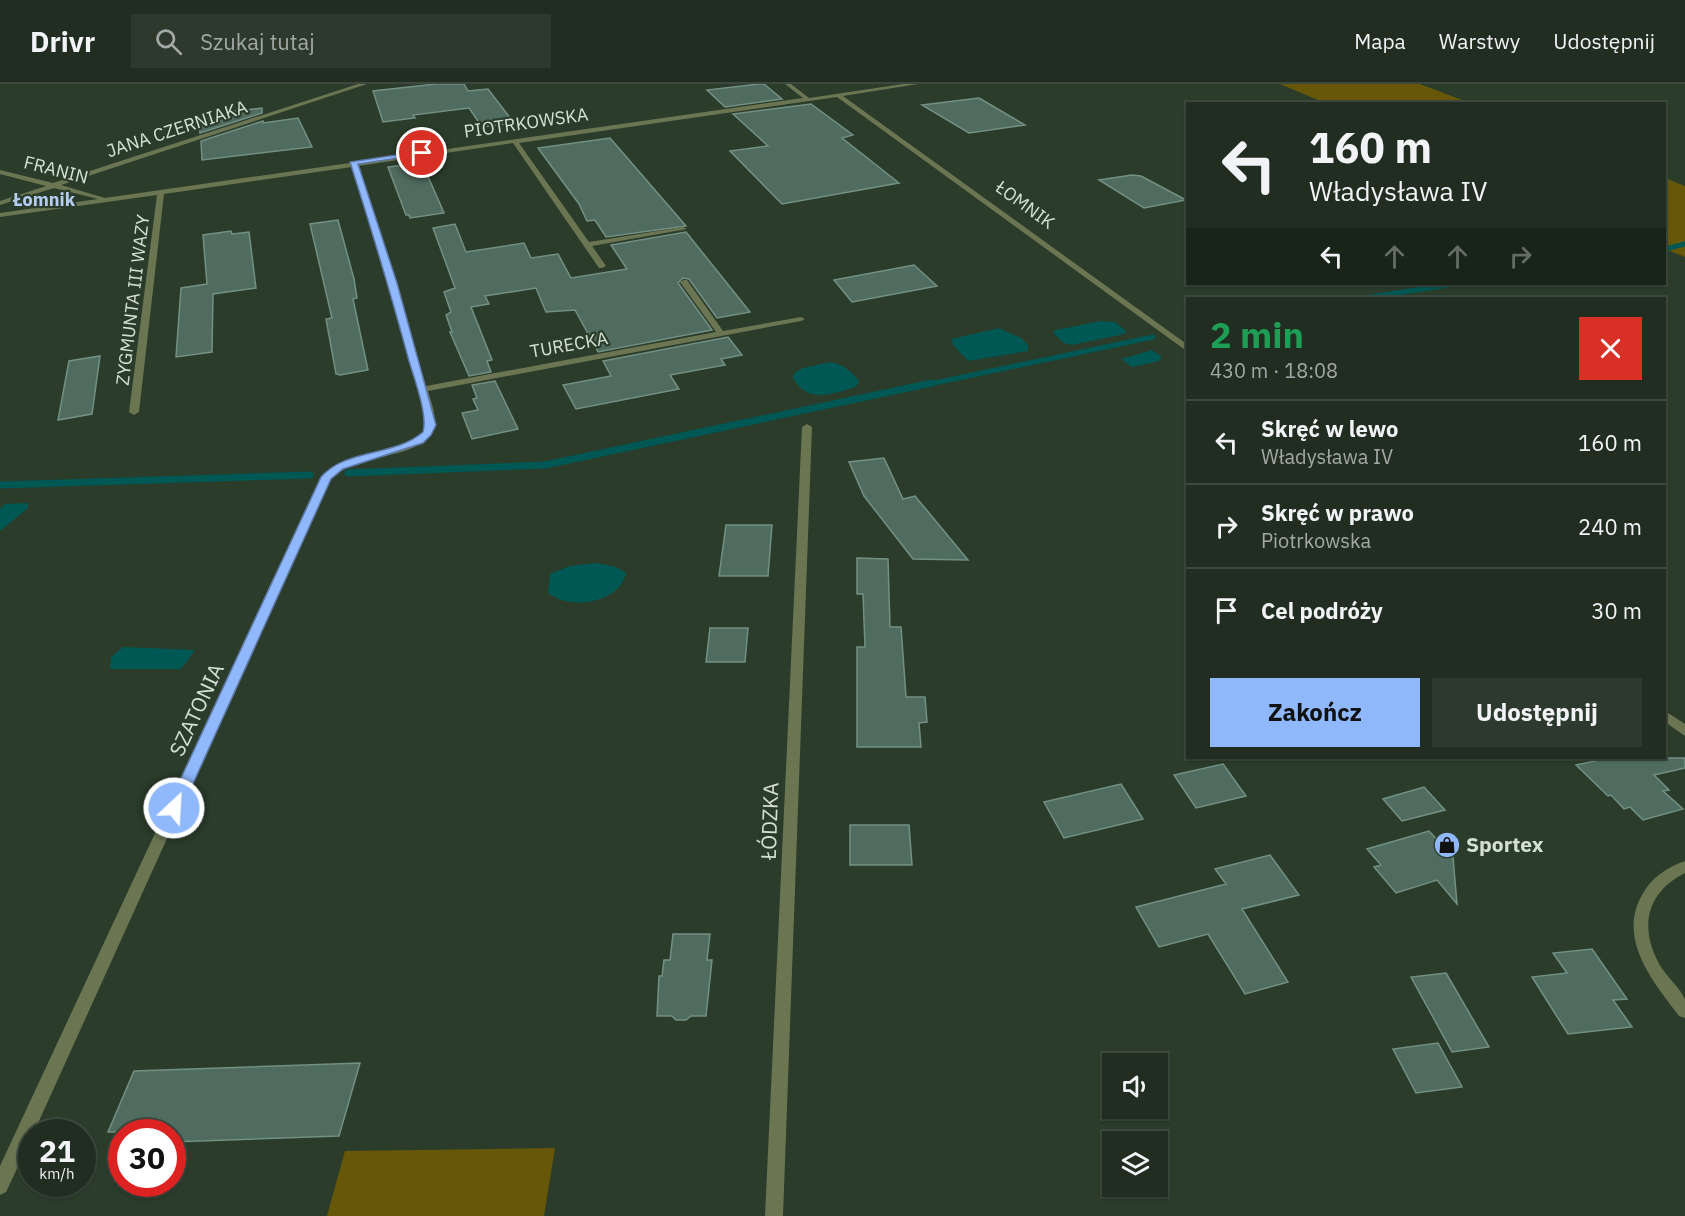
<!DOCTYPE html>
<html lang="pl">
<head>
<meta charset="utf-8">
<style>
  body { margin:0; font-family:"IBM Plex Sans",sans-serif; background:#2d392d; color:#f1f3f6; height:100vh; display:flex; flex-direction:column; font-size:22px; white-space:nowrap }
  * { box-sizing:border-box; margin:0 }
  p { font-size:20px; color:#a2a8a5 }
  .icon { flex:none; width:33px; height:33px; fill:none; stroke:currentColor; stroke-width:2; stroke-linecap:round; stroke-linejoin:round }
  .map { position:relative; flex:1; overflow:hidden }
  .side { position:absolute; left:1186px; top:213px; width:480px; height:462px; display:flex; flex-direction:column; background:#202d20; border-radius:0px; box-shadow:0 2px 4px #0004,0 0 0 2px #3d493e }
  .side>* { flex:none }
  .top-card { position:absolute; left:1186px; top:18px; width:480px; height:183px; border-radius:0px; box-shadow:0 2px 4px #0004,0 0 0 2px #3d493e; background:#202d20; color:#f1f3f6; overflow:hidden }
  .buttons { position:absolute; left:1102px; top:969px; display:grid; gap:12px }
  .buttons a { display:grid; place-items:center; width:66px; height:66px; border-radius:0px; background:#202d20; box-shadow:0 2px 4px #0004,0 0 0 2px #3d493e; font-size:30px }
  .speed { position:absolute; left:18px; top:1035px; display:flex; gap:12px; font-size:30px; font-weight:700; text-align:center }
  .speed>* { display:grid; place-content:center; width:78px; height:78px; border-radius:50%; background:#202d20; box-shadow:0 2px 4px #0004,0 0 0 2px #3d493e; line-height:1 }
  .speed small { font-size:15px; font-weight:400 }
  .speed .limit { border:9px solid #d22; background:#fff; color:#111 }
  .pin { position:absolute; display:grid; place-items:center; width:51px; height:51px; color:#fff; margin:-26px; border:3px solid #fff; border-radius:50%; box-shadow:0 2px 6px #0007 }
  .me { position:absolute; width:66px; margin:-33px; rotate:25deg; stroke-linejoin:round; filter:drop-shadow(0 0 4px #0008) }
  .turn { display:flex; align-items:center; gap:21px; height:126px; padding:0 24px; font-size:27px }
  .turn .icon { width:78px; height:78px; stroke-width:2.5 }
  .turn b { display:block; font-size:42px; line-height:51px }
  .lanes { display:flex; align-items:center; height:57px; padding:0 24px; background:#0003; justify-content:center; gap:30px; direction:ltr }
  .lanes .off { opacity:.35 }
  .round { display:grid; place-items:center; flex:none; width:63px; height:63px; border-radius:0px; background:#2d392d }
  .overview { display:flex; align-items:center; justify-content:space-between; height:102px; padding:0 24px }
  h1 { font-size:36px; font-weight:800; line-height:45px; color:#1e9e55 }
  .cta { display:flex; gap:12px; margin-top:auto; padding:12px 24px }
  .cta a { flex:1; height:69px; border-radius:0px; background:#8fb8fd; color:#111; font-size:24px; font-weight:800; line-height:69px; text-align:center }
  .cta a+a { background:#2d392d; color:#f1f3f6 }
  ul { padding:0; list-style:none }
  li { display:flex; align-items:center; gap:18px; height:84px; padding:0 24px; border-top:2px solid #3d493e }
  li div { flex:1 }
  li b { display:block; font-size:22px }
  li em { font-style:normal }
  header { display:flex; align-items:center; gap:36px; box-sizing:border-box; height:84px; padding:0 30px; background:#202d20; border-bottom:2px solid #3d493e }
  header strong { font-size:28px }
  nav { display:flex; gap:33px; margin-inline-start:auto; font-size:21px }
  .search { width:420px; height:54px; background:#2d392d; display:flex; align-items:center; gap:15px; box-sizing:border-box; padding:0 21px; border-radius:0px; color:#a2a8a5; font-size:22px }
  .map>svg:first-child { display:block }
</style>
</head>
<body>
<header>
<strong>Drivr</strong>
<div class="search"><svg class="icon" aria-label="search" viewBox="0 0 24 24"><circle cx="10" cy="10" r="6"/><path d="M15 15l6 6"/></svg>Szukaj tutaj</div>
<nav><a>Mapa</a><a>Warstwy</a><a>Udostępnij</a></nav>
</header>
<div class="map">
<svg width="1685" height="1132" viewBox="0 0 1685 1132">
  <rect width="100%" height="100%" fill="#2b3c2b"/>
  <path fill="#665808" d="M1280 0H1420L1470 19H1325Z
    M1665 94 1685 102V173L1665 165Z
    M555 1064 544 1132H327L345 1067Z"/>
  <path fill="#005854" d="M1101 237 1115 238 1126 247 1124 250 1072 261 1064 259 1053 249 1056 246Z
    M999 244 1021 254 1028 261V267L968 277 953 261 952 255Z
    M1152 266 1162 273 1159 277 1132 283 1121 275Z
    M831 278C844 281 851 287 859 297L856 303C833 310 807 320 793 294L794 289 803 284Z
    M28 419V424L0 447V425L5 420Z
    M596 479 616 483 626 489C620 519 571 527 548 509L550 490 570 482Z
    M123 563 195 566 181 585H110L111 573Z"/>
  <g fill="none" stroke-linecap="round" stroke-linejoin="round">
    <path stroke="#005854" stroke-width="5" d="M1665 165 1685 160
      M1364 214 1455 200
      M925 301 1153 253"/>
    <path stroke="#005854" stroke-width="7" d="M348 389 545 381 932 299
      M0 401 310 391"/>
  </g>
  <path fill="#506c60" stroke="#739084" stroke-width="1.5" d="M436 0H464L468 7 488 5 514 39 482 43 469 24 413 31 415 34 383 38 373 7Z
    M759 0H764L782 15 725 23 707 6Z
    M979 14 1025 41 969 49 922 21Z
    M811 20 853 51 842 54 899 99 782 120 730 67 768 62 733 30Z
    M262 24V29L200 49 199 37 227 32V28Z
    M298 34 312 63 202 76 201 57 263 37V39Z
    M610 54 686 142 606 153 595 136 587 137 579 120 538 64Z
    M418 79 423 81 444 129 410 134 409 131H406L388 83Z
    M1132 91 1141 92 1186 116 1144 124 1099 96Z
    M338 136 354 195 357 214 353 215 368 286 340 291 336 290 326 235 332 234 310 140Z
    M455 140 466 168 524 159 531 174 558 170 571 194 627 185 611 161 686 148 750 228 717 234 689 195 683 194 678 199 712 246 598 268 575 226 546 228 536 204 485 212 489 220 471 223 492 276 487 277 491 288 469 292 450 248H452L446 231 451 228 444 208 455 204 433 144Z
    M231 147 232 150 249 148 256 204 213 210 212 268 176 273 181 204 207 200 203 151Z
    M914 181 937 202 852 218 834 196Z
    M728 253 742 271 721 275 725 281 670 291 679 305 576 325 563 301 611 292 603 277Z
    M100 272 92 330 58 336 69 277Z
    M495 297 518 345 472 355 462 329 478 326 473 315 477 314 472 301Z
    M884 374 903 415 915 412 968 476 913 475 864 412 849 378Z
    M726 441H772L768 492H719Z
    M857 474 888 475 890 543H901L906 613H925L927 638 919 639 921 663H857V563H865L863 510H857Z
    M710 544H748L745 578H706Z
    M1609 674H1685V684L1654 691 1669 706 1663 707 1683 725 1643 736 1630 723 1624 725 1611 711 1608 712 1576 681Z
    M1223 680 1246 712 1196 724 1174 691Z
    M1121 700 1143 735 1064 754 1044 718Z
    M1424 703 1445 726 1402 737 1383 715Z
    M850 741H909L912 781H850Z
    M1429 747 1453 773 1457 820 1437 796 1396 809 1374 783 1381 781 1367 765Z
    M1270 771 1299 811 1242 825 1288 898 1245 910 1208 850 1159 863 1136 823 1226 800 1215 785Z
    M673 850H710L707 876H712L706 932H691L686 936H676L672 932H657L659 892H662L664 876H670Z
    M1592 865 1627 915 1613 916 1632 943 1568 950 1532 893 1567 889 1553 869Z
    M1446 889 1489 963 1452 968 1411 893Z
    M1438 959 1462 1003 1416 1009 1393 965Z
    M360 979 339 1052 172 1058V1048H108L134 987Z"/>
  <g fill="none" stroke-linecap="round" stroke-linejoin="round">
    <path fill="#6b7552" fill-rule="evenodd" d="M358 0H367L61 101 105 114 803 14 785 0H791L809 14 903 0H918L843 12 1188 261V268L837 13 519 59 589 158 683 143 687 145 592 162 606 182 602 184H599L513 59 358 82 426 302 716 248 680 198 684 196H687L723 247 801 233 805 235 801 237 428 307C431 317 437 333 434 344 428 369 375 372 355 380 346 383 338 389 330 395L34 1048H32V1053L6 1108 0 1111V1082L321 393C348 364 395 376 421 350 424 347 425 343 425 338 424 314 414 290 407 267 390 205 371 144 352 83L164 110 139 328 134 331 129 328 157 111 0 133V129L98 115 54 104 0 121V117L46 102 0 90V86L53 99Z
      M807 340 812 343 783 1132H765L802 343Z
      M1665 627 1685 640V652L1665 638Z
      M1685 777V789C1643 810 1639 849 1663 886 1669 894 1683 908 1685 916 1685 921 1685 929 1685 934L1679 932C1653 898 1617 855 1642 811 1651 794 1667 783 1685 777Z"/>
  </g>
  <path fill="#8fb8fd" stroke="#5d78a4" stroke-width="1.5" d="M422 67 425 70 358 80 397 199 436 341 431 351 423 359 343 385 331 395 182 724 180 728H169L167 724 321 393C346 364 394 373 423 348 428 331 414 294 409 277 391 210 371 144 350 78Z"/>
  <defs>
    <g id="shop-disc" transform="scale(1.35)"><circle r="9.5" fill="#8fb8fd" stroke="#2b3c2b"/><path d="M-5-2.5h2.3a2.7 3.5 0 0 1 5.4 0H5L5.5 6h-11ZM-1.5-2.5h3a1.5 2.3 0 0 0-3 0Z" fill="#111"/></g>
  </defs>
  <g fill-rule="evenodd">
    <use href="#shop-disc" x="1447" y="761"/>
  </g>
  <g text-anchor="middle" stroke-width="4.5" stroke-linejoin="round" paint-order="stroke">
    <g font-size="18" fill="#d5e0d5" stroke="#2b3c2b">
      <text transform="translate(526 39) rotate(-8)" y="6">PIOTRKOWSKA</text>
      <text transform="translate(177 45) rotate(-18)" y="6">JANA CZERNIAKA</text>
      <text transform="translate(56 86) rotate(14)" y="6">FRANIN</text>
      <text transform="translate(1025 121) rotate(36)" y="6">ŁOMNIK</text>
      <text transform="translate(133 216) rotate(-83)" y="6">ZYGMUNTA III WAZY</text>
      <text transform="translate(569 261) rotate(-10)" y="6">TURECKA</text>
    </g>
    <g font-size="18" font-weight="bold" fill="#b5cdf3" stroke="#2b3c2b">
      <text x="44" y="122">Łomnik</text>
    </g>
    <g font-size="21" fill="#d5e0d5" stroke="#2b3c2b">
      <text transform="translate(197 626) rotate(-65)" y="7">SZATONIA</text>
      <text transform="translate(770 737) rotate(-88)" y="7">ŁÓDZKA</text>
    </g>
    <g font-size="21" font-weight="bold" fill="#d5e0d5" stroke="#2b3c2b" text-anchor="start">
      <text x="1466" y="768">Sportex</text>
    </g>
  </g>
</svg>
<div class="buttons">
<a><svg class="icon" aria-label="sound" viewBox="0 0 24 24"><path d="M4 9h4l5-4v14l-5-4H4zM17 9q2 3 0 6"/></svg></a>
<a><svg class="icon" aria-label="layers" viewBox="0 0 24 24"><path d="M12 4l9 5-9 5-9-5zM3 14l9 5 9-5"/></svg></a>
</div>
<div class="speed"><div>21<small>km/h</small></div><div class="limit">30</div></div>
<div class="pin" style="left:422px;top:69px;background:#d93025"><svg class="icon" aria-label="arrive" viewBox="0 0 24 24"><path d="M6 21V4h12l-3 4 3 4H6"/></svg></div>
<svg class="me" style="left:174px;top:724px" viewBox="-20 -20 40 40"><circle r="17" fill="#8fb8fd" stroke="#fff" stroke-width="3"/><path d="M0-11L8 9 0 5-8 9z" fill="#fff"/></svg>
<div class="top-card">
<div class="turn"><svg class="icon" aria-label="left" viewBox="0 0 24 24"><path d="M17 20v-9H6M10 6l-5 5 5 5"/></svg><div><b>160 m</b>Władysława IV</div></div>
<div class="lanes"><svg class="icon" aria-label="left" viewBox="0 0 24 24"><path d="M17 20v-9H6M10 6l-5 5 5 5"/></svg><svg class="icon off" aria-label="ahead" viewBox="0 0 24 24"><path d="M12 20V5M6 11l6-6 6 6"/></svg><svg class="icon off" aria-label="ahead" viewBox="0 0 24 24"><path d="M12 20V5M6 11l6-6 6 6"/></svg><svg class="icon off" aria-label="right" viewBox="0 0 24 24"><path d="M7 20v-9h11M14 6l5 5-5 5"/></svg></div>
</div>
<section class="side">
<div class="overview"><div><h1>2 min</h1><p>430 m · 18:08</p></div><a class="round" style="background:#d93025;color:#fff"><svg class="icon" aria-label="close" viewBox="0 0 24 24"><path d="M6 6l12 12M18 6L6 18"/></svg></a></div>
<ul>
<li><svg class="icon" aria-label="left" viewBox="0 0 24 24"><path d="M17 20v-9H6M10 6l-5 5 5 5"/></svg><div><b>Skręć w lewo</b><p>Władysława IV</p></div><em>160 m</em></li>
<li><svg class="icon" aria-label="right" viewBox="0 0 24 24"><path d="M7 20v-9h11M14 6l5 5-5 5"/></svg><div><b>Skręć w prawo</b><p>Piotrkowska</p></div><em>240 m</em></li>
<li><svg class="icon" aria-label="arrive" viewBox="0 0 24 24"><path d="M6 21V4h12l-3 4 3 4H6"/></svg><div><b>Cel podróży</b></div><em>30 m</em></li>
</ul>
<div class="cta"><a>Zakończ</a><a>Udostępnij</a></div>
</section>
</div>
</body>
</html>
